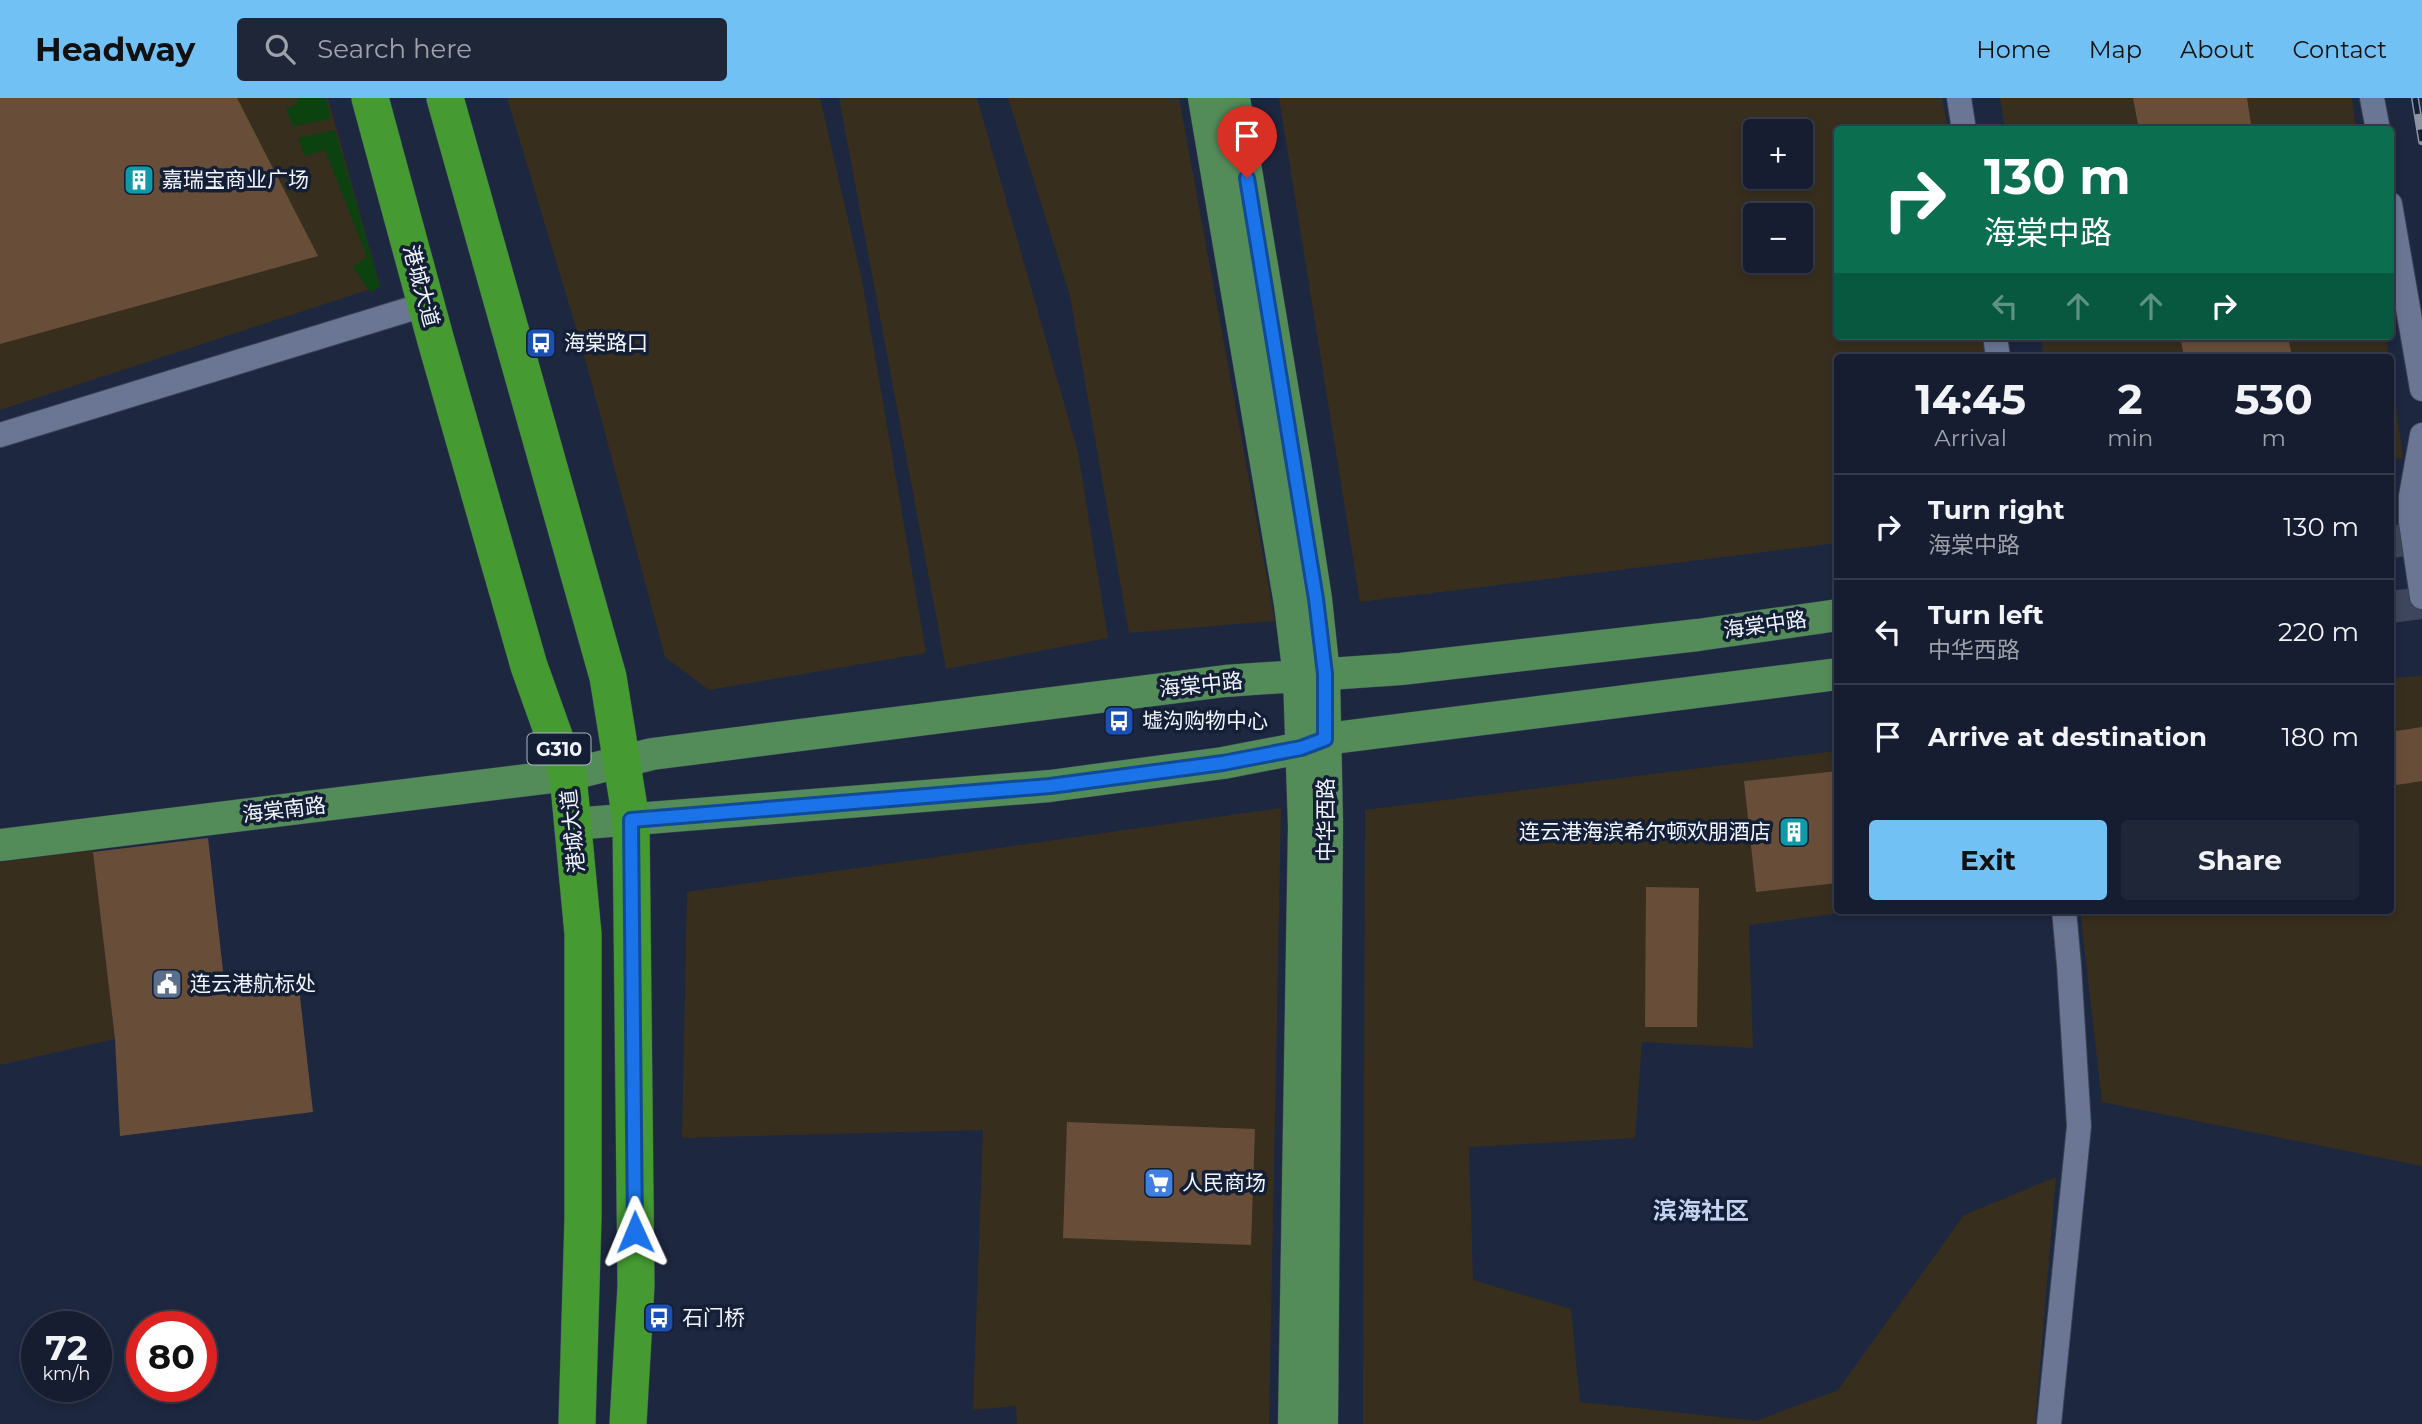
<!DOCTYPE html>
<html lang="en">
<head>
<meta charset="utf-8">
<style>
  body { margin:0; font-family:Montserrat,"Noto Sans SC",sans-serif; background:#1f2638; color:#f1f3f6; height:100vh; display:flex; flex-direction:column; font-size:26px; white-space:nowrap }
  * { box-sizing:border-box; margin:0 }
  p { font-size:23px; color:#9ea2ab }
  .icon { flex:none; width:38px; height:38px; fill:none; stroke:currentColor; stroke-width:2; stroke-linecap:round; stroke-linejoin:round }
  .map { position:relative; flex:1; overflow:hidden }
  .side { position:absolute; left:1834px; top:256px; width:560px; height:560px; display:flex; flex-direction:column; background:#161d30; border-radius:7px; box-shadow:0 4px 10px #0003,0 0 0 2px #353b4c }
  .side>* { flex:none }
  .top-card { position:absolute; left:1834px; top:28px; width:560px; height:214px; border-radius:7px; box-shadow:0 4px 10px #0003,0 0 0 2px #353b4c; background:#0b6e4f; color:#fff; overflow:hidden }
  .buttons { position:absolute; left:1743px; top:21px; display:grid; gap:14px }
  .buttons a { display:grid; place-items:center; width:70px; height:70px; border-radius:7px; background:#161d30; box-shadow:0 4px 10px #0003,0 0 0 2px #353b4c; font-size:35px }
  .speed { position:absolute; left:21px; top:1213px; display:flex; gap:14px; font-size:35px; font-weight:700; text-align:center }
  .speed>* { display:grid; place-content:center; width:91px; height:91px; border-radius:50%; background:#161d30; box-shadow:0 4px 10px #0003,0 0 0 2px #353b4c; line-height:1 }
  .speed small { font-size:18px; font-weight:400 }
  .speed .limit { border:10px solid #d22; background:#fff; color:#111 }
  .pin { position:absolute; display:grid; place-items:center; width:60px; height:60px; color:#fff; margin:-72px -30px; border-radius:50% 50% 50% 0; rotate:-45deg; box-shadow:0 0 7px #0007 }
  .pin .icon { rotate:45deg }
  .me { position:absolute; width:77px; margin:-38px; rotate:359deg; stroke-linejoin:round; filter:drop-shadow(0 0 5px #0008) }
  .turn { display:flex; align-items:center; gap:24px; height:147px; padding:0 35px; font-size:32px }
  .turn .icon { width:91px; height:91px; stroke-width:2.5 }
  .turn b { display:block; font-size:49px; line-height:60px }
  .lanes { display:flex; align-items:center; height:66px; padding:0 35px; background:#0003; justify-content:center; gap:35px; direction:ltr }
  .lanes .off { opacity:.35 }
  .eta { display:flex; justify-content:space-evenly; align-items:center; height:119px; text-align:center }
  .eta b { font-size:42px; font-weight:700; line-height:49px }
  .cta { display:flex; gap:14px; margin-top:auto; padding:14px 35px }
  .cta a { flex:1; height:80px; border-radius:7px; background:#72c1f5; color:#111; font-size:28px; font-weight:700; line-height:80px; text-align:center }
  .cta a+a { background:#1f2638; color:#f1f3f6 }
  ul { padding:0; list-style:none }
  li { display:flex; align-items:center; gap:21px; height:105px; padding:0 35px; border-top:2px solid #353b4c }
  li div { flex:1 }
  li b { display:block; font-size:26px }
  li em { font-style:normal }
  header { display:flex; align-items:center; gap:42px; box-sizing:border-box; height:98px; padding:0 35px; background:#72c1f5; color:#111 }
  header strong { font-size:33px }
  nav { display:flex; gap:38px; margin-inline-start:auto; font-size:24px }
  .search { width:490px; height:63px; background:#1f2638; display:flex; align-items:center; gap:18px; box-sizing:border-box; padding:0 24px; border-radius:7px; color:#9ea2ab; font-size:26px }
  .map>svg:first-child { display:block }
</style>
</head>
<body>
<header>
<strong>Headway</strong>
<div class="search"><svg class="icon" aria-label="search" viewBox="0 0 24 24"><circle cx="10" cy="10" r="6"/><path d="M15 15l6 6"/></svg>Search here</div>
<nav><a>Home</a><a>Map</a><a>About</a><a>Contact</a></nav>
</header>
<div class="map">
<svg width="2422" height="1326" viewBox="0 0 2422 1326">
  <rect width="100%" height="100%" fill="#1d2740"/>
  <path fill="#382e1e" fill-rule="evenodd" d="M0 0H328L380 188 0 312Z
    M507 0H820L862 182 926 555 709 592 665 559 583 253Z
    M839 0H977L1078 354 1108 540 946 571Z
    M1008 0H1179L1275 523 1129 535 1070 198Z
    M1279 0H1942L1948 31 1838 32V238H1987L1991 259H1838L1837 445 1360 504ZM1755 33H1801V79H1755ZM1755 117H1801V163H1755Z
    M2000 0H2133L2139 31H2005Z
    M2247 0H2352L2356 31H2252Z
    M2041 238H2180L2184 259H2044Z
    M2288 238H2386L2389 259H2292Z
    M2391 272 2403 360 2391 362H2390Z
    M2422 578V1068L2102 1004 2080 812H2390L2391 580Z
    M1837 653 1838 812H1862L1749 827 1753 950 1642 944 1635 1040 1469 1049 1473 1182 1571 1211 1580 1304 1756 1323 1838 1292 1964 1117 2056 1079 2035 1326H1363L1365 712Z
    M1281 710 1269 1326H1017L1016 1308 973 1312 983 1032 682 1040 687 794Z
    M93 752 115 941 0 967V764Z"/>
  <path fill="#0c4210" d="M297 0H326L331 21 293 28 286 11 299 5Z
    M335 32 380 188 371 195 353 169 367 159 325 52 305 58 298 40Z"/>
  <path fill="#684e39" d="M0 0H237L318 158 0 246Z
    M2133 0H2247L2252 32H2139Z
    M2180 238H2288L2292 259H2184Z
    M2422 629V683L2390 688V634Z
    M1838 673V785L1756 794 1744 683Z
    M208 740 225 890 298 881 313 1014 120 1038 115 941 93 754Z
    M1646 789 1699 790 1697 929H1645Z
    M1067 1024 1255 1031 1251 1147 1063 1140Z"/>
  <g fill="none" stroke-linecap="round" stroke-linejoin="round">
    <path stroke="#3d465d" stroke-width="32" stroke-dasharray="32 16" stroke-linecap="butt" d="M2390 444 2422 440
      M2390 509 2422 505"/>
    <g stroke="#3a4256" stroke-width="26">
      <path id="minor" d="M1959 0 1964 32
        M2372 0 2378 32
        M2390 106 2422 291
        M1995 238 1998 259
        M0 337 407 212
        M2422 337 2411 398V424L2422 499
        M2049 1326 2079 1028 2069 867 2064 812"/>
    </g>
    <g stroke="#3a4256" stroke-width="33">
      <path id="major" d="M1204 0 1290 506 1299 578 1304 728 1294 1326
        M1234 0 1296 372 1316 501 1324 576 1327 726 1322 1326
        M573 726 1050 688 1223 665 1301 650 1326 641 1838 576
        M0 747 568 677 652 656 1225 583 1401 571 1698 537 1838 517"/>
    </g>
    <g stroke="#3a4256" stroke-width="38">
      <path id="highway" d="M370 0 436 243 529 568 568 677 583 836V1120L577 1326
        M445 0 608 579 631 722 636 1188 628 1326"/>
    </g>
    <use href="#minor" stroke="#6a7693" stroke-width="24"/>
    <use href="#major" stroke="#548c59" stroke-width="32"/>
    <use href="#highway" stroke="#459b32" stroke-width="37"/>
    <g stroke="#8c93a4" stroke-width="8">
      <path id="rail" d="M2415 0 2422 43"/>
    </g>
    <use href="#rail" stroke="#141e35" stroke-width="5" stroke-dasharray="16" stroke-linecap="butt"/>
  </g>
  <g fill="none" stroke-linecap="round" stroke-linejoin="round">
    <g stroke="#114b97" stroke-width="18">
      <path id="route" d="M635 1134 631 722 1050 688 1223 665 1301 650 1325 641V576L1316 501 1247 80"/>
    </g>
    <use href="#route" stroke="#1a73e8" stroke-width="12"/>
  </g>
  <defs>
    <g id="building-square" transform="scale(1.575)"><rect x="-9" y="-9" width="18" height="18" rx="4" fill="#0f9aa8" stroke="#141e35"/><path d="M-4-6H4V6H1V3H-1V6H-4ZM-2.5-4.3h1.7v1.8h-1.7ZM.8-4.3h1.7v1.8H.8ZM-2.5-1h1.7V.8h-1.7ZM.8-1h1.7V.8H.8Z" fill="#fff"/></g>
    <g id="bus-square" transform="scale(1.575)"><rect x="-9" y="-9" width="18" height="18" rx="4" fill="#1a4fb4" stroke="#141e35"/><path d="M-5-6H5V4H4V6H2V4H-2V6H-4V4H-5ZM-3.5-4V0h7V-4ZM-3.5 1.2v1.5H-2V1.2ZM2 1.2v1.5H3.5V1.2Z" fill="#fff"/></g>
    <g id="civic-square" transform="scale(1.575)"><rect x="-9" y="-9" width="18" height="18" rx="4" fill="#5c6f8a" stroke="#141e35"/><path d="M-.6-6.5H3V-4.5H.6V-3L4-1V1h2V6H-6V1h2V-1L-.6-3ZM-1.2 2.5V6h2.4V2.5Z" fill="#fff"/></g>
    <g id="supermarket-square" transform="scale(1.575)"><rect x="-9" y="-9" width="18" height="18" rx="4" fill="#3f7fe0" stroke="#141e35"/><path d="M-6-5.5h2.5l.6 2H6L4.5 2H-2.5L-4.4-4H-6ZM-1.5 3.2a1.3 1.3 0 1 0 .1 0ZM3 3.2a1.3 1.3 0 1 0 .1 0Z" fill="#fff"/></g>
  </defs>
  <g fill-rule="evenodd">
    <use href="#building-square" x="139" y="82"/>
    <use href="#bus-square" x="541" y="245"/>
    <use href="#bus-square" x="1119" y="623"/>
    <use href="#building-square" x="1794" y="734"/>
    <use href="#civic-square" x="167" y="886"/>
    <use href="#supermarket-square" x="1159" y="1085"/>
    <use href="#bus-square" x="659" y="1220"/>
  </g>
  <g text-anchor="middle" stroke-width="7" stroke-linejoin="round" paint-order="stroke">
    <rect fill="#141e35" stroke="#aeb4c2" stroke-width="2" x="527.5" y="635.5" width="63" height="31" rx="5"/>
    <g font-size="19" font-weight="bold" fill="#f0f5ff">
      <text x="559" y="658">G310</text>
    </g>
    <g font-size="21" fill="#f0f5ff" stroke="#141e35" text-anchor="start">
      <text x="162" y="89">嘉瑞宝商业广场</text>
      <text x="564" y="252">海棠路口</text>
      <text x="1142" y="630">墟沟购物中心</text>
      <text x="1771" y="741" text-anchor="end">连云港海滨希尔顿欢朋酒店</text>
      <text x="190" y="893">连云港航标处</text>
      <text x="1182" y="1092">人民商场</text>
      <text x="682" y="1227">石门桥</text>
    </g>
    <g font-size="21" fill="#f0f5ff" stroke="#141e35">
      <text transform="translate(421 188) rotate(75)" y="7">港城大道</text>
      <text transform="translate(1765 527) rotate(-8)" y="7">海棠中路</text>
      <text transform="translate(1201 587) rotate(-6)" y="7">海棠中路</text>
      <text transform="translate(284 712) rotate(-7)" y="7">海棠南路</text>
      <text transform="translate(1326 722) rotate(-90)" y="7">中华西路</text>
      <text transform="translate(573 733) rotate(-96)" y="7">港城大道</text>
    </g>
    <g font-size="24" font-weight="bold" fill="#c4d3f2" stroke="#141e35">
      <text x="1701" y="1121">滨海社区</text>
    </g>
  </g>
</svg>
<div class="buttons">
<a>+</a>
<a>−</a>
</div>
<div class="speed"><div>72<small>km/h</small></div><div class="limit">80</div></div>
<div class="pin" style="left:1247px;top:80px;background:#d93025"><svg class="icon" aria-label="arrive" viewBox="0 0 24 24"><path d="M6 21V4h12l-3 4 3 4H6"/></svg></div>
<svg class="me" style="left:635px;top:1134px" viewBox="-20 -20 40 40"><path d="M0-17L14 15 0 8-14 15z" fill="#1a73e8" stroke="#fff" stroke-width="4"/></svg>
<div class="top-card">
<div class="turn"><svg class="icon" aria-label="right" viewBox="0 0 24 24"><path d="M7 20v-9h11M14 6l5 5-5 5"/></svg><div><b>130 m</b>海棠中路</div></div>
<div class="lanes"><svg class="icon off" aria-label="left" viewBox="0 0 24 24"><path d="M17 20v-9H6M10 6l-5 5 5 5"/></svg><svg class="icon off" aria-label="ahead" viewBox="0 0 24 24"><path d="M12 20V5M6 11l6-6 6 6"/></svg><svg class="icon off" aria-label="ahead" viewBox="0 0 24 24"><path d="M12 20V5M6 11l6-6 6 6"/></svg><svg class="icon" aria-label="right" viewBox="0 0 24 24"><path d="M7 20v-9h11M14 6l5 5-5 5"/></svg></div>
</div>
<section class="side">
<div class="eta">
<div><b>14:45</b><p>Arrival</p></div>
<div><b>2</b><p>min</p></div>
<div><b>530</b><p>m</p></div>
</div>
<ul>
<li><svg class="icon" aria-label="right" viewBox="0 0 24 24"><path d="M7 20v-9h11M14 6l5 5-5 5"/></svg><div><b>Turn right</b><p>海棠中路</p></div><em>130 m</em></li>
<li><svg class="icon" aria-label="left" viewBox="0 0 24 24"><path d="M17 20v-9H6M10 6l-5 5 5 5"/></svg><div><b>Turn left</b><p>中华西路</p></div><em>220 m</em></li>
<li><svg class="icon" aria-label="arrive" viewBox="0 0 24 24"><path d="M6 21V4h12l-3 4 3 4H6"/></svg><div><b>Arrive at destination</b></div><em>180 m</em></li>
</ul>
<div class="cta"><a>Exit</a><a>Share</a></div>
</section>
</div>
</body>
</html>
